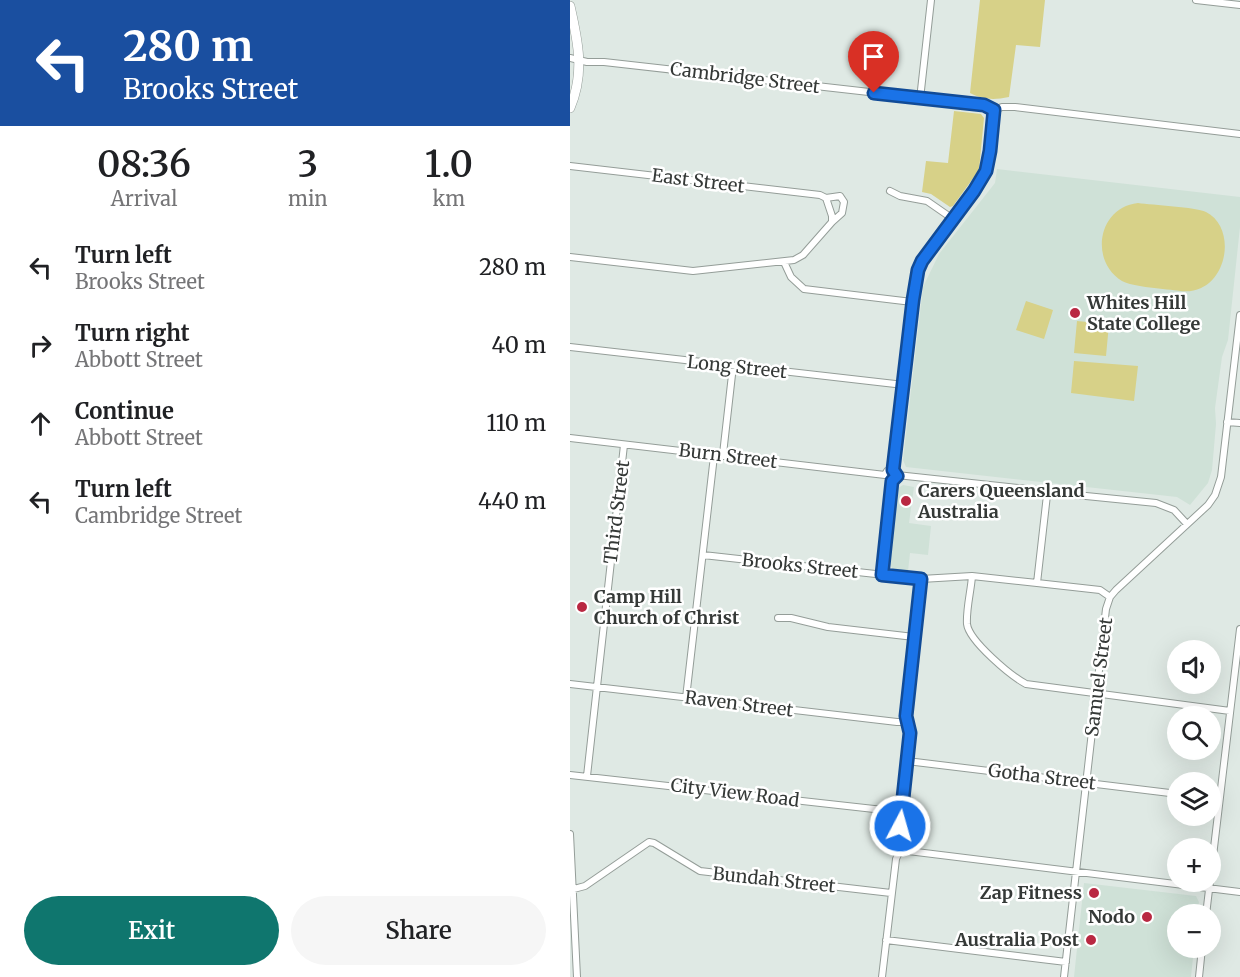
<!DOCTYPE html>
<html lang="en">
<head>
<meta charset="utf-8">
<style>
  body { margin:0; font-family:Merriweather,serif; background:#f6f6f6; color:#202124; height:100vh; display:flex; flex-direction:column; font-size:22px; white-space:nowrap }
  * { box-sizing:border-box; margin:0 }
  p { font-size:20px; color:#757577 }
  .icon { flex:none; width:33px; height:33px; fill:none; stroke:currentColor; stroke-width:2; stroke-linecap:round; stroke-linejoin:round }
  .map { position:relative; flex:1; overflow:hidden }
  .panel { display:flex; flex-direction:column; background:#fff; width:570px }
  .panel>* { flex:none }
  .hud { background:#1a4fa0; color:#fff; overflow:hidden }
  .controls { position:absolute; left:597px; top:640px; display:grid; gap:12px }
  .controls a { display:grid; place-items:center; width:54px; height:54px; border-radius:50%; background:#fff; box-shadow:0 6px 24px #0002; font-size:30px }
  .pin { position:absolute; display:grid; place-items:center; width:51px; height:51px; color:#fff; margin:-62px -26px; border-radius:50% 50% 50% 0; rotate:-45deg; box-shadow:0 0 6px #0007 }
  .pin .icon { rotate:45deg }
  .me { position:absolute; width:66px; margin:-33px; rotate:6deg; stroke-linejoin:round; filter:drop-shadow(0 0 4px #0008) }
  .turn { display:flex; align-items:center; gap:21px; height:126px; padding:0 24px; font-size:27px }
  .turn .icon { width:78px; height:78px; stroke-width:2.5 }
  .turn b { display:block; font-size:42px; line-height:51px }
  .eta { display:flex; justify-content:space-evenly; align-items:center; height:102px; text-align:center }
  .eta b { font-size:36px; font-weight:600; line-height:42px }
  .primary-button { display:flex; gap:12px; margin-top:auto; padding:12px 24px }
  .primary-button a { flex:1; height:69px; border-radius:36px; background:#0f766e; color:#fff; font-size:24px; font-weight:600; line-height:69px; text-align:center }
  .primary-button a+a { background:#f6f6f6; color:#202124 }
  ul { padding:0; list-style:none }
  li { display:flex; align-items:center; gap:18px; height:78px; padding:0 24px }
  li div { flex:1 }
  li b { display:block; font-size:22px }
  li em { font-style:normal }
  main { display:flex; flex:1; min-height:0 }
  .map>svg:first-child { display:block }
</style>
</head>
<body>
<main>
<section class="panel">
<div class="hud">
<div class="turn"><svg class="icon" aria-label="left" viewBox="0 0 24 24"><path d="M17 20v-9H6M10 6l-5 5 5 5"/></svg><div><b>280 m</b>Brooks Street</div></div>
</div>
<div class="eta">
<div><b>08:36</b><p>Arrival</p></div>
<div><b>3</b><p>min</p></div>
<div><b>1.0</b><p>km</p></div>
</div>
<ul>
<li><svg class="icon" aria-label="left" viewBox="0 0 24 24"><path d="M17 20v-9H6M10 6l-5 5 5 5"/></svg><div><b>Turn left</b><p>Brooks Street</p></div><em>280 m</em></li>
<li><svg class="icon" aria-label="right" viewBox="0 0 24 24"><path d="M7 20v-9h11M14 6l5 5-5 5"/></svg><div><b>Turn right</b><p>Abbott Street</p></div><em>40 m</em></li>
<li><svg class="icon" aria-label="ahead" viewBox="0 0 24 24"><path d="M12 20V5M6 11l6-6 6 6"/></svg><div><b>Continue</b><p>Abbott Street</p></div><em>110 m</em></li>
<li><svg class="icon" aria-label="left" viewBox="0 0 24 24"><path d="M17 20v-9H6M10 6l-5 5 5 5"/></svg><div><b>Turn left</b><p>Cambridge Street</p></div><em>440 m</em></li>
</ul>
<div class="primary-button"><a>Exit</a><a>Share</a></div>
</section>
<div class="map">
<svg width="670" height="977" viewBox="0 0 670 977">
  <rect width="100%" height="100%" fill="#dfe9e4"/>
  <path fill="#cfe1d7" d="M427 169 670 197V227L658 340 652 357 645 408 646 424 642 470 638 483 620 505 607 497 336 467 333 460 353 287 369 254 425 183Z
    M333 485 344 487 339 523 361 526 358 555 340 553 338 571 323 569 320 565 328 488Z
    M514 883 626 896 629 902 627 915H608V948H624L621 977H504Z"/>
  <path fill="#d7d188" d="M410 0H475L470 47 446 45 439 97C424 100 414 100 400 93Z
    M384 111 411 114 414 118 409 170 383 206 380 207 361 194 352 192 356 161 378 163Z
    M568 203C583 205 625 207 636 212 670 229 656 297 610 291 597 289 562 287 552 281 519 261 528 207 568 203Z
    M456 301 483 310 474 339 446 330Z
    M507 321 539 324 536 356 504 353Z
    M504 361 568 366 564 401 501 393Z"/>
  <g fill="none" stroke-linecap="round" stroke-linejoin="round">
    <g stroke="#949d98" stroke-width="8">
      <path id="minor" d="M626 0 670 5
        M0 58 17 62H34L414 105 424 110 432 107H445L670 134
        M350 99 361 0
        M0 166 250 195 256 198
        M320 191 330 196 357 201 383 219
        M256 198 270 196 274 202 272 213 262 222
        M0 257 123 271 224 260 233 255 262 222V216L256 198
        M214 262 221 277 234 289 342 302
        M0 347 334 385
        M657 422 670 423
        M0 438 315 475 317 471 323 470
        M153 454 163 366
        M323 470 343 300 352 261 404 191 416 171 420 151 424 110
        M327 475 467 490 477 495 496 494 586 503 604 510 617 524
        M133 555 351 579 402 576 467 583 530 590 540 597
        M312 575 322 481
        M402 576C401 591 396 609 397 624 399 641 441 676 456 684L660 711
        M467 583 477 495
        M208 618H221L258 627 344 637
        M0 684 327 722H337
        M116 698 144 456
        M337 761 608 794
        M0 775 331 812
        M17 776 54 445
        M0 834 7 977
        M330 850 670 892
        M0 890 15 886 79 842 84 843 130 871 321 893
        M636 915 670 629
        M316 940 496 962
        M312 977 326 859 330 850 328 839 340 733 337 707 351 579
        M494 977 536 609 540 597 546 590 638 505 645 495 651 477 670 315
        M629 977 632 948"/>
    </g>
    <g stroke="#949d98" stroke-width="10">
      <path id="highway" d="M0 6C8 41 15 73 0 108"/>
    </g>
    <use href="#minor" stroke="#fff" stroke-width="6"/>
    <use href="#highway" stroke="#fff" stroke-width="9"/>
  </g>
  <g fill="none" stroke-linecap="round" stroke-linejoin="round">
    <g stroke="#114b97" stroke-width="15">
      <path id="route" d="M304 93 414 105 424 110 420 151 416 171 404 191 352 261 348 270 343 300 323 470 327 476 322 481 312 575 351 579 337 707 336 716 340 733 330 826"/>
    </g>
    <use href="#route" stroke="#1a73e8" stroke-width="10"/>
  </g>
  <g fill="#b92842" stroke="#fff" stroke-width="2">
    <circle cx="505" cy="313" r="6"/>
    <circle cx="336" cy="501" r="6"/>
    <circle cx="12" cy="607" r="6"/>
    <circle cx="524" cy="893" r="6"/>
    <circle cx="577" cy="917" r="6"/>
    <circle cx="521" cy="940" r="6"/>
  </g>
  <g text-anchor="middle" stroke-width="5" stroke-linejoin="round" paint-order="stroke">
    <g font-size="18" fill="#353937" stroke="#fff">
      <text transform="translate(175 78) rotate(7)" y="6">Cambridge Street</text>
      <text transform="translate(128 181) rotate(7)" y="6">East Street</text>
      <text transform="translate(167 367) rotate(6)" y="6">Long Street</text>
      <text transform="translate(158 456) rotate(7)" y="6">Burn Street</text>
      <text transform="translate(47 512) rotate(-83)" y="6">Third Street</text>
      <text transform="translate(230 566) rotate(6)" y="6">Brooks Street</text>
      <text transform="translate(529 677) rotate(-83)" y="6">Samuel Street</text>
      <text transform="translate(169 704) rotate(7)" y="6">Raven Street</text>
      <text transform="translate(472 777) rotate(7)" y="6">Gotha Street</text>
      <text transform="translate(165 793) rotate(7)" y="6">City View Road</text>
      <text transform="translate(204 880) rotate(6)" y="6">Bundah Street</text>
    </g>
    <g font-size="18" font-weight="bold" fill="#353937" stroke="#fff" text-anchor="start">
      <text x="517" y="309">Whites Hill<tspan x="517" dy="21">State College</tspan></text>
      <text x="348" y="497">Carers Queensland<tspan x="348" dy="21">Australia</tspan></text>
      <text x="24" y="603">Camp Hill<tspan x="24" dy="21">Church of Christ</tspan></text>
      <text x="512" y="899" text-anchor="end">Zap Fitness</text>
      <text x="565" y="923" text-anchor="end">Nodo</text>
      <text x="509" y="946" text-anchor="end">Australia Post</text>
    </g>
  </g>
</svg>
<div class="controls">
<a><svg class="icon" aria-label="sound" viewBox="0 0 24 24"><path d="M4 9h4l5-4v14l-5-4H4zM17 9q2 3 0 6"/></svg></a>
<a><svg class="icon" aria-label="search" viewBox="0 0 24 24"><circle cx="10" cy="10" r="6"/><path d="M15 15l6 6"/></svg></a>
<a><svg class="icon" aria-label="layers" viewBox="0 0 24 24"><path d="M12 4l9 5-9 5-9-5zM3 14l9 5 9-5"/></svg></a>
<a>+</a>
<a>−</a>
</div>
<div class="pin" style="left:304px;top:93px;background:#d93025"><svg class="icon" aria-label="arrive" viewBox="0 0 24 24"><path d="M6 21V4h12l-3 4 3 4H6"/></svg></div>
<svg class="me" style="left:330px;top:826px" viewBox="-20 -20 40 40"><circle r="17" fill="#1a73e8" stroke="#fff" stroke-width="3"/><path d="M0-11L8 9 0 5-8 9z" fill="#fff"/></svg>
</div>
</main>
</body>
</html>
